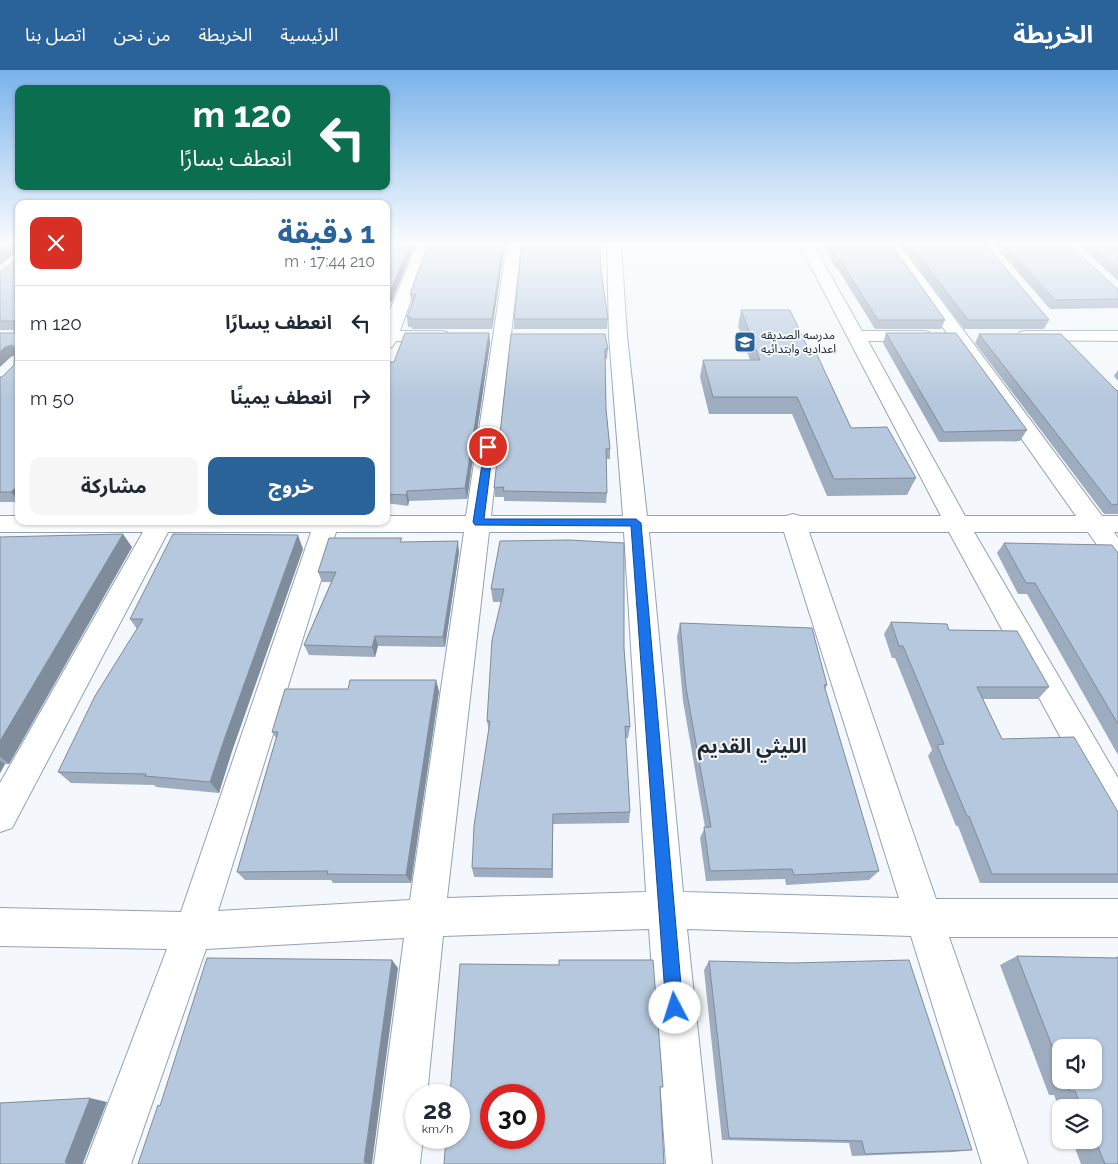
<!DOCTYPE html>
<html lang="ar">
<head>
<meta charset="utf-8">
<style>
  body { margin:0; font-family:Raleway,"Noto Sans Arabic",sans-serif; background:#f6f6f7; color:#1f2937; direction:rtl; height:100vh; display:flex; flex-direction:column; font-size:19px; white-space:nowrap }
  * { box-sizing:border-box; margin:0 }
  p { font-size:16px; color:#747a83 }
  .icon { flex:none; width:28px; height:28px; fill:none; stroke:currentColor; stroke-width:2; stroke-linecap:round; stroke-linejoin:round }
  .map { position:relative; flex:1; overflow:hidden; direction:ltr }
  .details { position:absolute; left:15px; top:130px; width:375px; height:325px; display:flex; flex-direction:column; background:#fff; border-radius:10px; box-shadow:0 1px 4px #0004; direction:rtl }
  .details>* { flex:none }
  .guide { position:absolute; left:15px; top:15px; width:375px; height:105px; border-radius:10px; box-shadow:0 1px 4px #0004; direction:rtl; background:#0b6e4f; color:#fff; overflow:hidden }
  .buttons { position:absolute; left:1052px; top:969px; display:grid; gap:10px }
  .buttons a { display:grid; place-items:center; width:50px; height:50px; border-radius:10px; background:#fff; box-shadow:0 1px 4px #0004; font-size:25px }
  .speed { position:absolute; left:405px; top:1014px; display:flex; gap:10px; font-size:25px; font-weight:700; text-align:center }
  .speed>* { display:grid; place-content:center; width:65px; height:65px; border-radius:50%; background:#fff; box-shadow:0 1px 4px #0004; line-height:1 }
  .speed small { font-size:12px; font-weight:400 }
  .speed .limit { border:8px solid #d22; background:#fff; color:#111 }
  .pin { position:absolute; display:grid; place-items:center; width:42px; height:42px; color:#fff; margin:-21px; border:2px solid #fff; border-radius:50%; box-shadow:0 1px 5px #0007 }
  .me { position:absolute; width:55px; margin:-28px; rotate:355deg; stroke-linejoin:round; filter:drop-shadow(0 0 4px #0008) }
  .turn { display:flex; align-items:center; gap:18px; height:105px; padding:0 15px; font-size:22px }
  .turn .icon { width:65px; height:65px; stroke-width:2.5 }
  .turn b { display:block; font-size:35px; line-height:42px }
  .round { display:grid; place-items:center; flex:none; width:52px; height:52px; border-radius:10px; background:#f6f6f7 }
  .summary { display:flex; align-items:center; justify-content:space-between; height:85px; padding:0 15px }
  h1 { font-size:30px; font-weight:700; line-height:38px; color:#2a629a }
  .button { display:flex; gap:10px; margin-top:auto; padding:10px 15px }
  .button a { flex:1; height:58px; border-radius:10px; background:#2a629a; color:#fff; font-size:20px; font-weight:700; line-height:58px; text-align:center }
  .button a+a { background:#f6f6f7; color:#1f2937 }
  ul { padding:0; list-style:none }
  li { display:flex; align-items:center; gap:15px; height:75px; padding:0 15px; border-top:1px solid #e0e1e3 }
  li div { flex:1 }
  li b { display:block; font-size:19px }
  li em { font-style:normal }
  header { display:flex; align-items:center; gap:30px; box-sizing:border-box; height:70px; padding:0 25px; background:#2a629a; color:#fff }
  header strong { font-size:24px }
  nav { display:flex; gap:28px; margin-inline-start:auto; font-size:18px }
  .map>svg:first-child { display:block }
</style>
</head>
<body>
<header>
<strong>الخريطة</strong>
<nav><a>الرئيسية</a><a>الخريطة</a><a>من نحن</a><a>اتصل بنا</a></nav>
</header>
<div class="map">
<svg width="1118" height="1094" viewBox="0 0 1118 1094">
  <rect width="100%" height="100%" fill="#f4f8fc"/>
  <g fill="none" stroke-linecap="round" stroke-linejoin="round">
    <g stroke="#91a2b6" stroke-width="2">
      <path id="minor" d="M417 174H431L400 261H441L447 262 450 266 447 270 441 271H396L392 277 386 278V250Z
        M507 174H521L491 446H623L609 266 607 174H621L627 266 647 446H786L793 444 800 446H941L799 174H813L862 261H923L929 262 932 266 929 270 923 271H868L965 446H1076L884 174H899L1102 446H1118V462H1114L1118 468V495L1109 492 1088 462H974L1118 708V756L1106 751 949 462H809L936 829H1118V867H949L1028 1094H982L911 866 687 859 712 1094H666L649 859 443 866 427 1025H416V1068H423L420 1094H374L404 868 206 879 131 1094H85L167 879 0 876V838L181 842 311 462H168L12 758 0 762V713L143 462H0V446H19V451H386V446H466ZM336 462H464L410 830 218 841ZM489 462H624L646 822 447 828ZM649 462H784L899 828 683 822Z
        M1026 261H1118V271L1020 270 1017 266 1020 262Z"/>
    </g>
    <use href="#minor" fill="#fff" fill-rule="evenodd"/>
  </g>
  <path fill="#9dacbe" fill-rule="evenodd" d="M0 174H19V432H0V307H2L14 295 15 285 11 287 15 260H0V201H2L15 190V184L13 185 0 195Z
    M386 174H415L391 233H386Z
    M505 174 492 259H412L411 257H408L407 247 412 233 410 224Z
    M824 174H891L945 250 941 259H875L838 199 835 198Z
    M900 174H985L1049 250 1044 259H964Z
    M993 174H1069L1116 218 1118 219V238L1050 239Z
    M1078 174H1118V211Z
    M601 201 608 249 607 259H514V249Z
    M741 240 808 278 851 358 916 408 907 425 827 426 792 344H709L700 307 703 290H750L738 256Z
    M489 263 490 273 467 429 409 431 408 436 386 433V292H394Z
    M886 263 1027 360 1020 371 939 372 883 273Z
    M511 264 608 279 607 289H605L606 339 610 379V389H606L607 423 606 433 504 431V427H495L494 418Z
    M979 264 1118 321V444H1104L975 273Z
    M1118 300V311L1114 306Z
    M0 467 132 477 9 694H5L0 703Z
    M500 471 624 578 630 657 628 668H626L630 742 629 753 553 754V808L474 807 472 798 489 661 487 651 501 532H493L491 519Z
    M403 472 459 482 445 577 378 576 375 587 309 585 304 575 331 512H322L318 502Z
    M1004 473 1118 483V685L1027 524H1018L997 483Z
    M303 479 232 681 219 723 156 717 154 715 71 713 58 702 137 559 130 549Z
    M891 552 949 560 1049 617 1038 629H983L1002 669 1118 742V813H980L958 756H956L928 686 932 680 895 588H892L884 564Z
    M680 553 827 615 825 619 879 801 869 810 786 815 785 809 706 811 700 768 705 757 683 631 677 567Z
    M439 621 411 813H333L331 810H245L237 802 276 668 272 662Z
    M1017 886 1115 888 1118 886V1094H1081L1072 1070H1094V1038H1061V1043L1054 1025H1049L1000 895ZM1061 978 1094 1010H1061Z
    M709 891 972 1080 954 1082 852 1086 849 1073 722 1070 704 900Z"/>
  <path fill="#7f8c9b" d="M15 174 19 183 13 185 0 195V182L8 176Z
    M410 174H415L391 233 389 224Z
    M503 174H505L492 259V249Z
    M489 263 490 273 467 429 465 418Z
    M12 275 18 284 11 287 0 297V282L5 277Z
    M14 419 19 425V432L11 422Z
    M407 421 409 431 408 436 406 425Z
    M123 464 132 477 9 694 0 687V671Z
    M298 465 303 479 232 681 219 723 210 712 224 670Z
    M458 471 459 482 445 577 443 567Z
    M375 566 378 576 375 587 372 577Z
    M436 610 439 621 411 813 406 805Z
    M0 690 5 694 0 703Z
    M392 890 398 898 372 1094H373H368L364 1092Z
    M90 1028 107 1032 83 1093 85 1094H68L65 1092Z"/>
  <path fill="#b6c8dd" stroke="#7f8c9b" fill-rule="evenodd" d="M0 174H19V419H14L11 422H0V307H2L14 295 15 277 12 275 5 277 0 282V263H14L15 251H0V201H2L15 190V174L8 176 0 182Z
    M386 174H410L389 224H386Z
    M428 174H503L492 249H410L411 247H407L416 224H410Z
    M522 174H600L601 201 608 249H514Z
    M830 174H891L945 250H878L840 190H838Z
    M910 174H985L1049 250H968Z
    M1004 174H1069L1116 218 1118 219V229L1055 230Z
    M1092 174H1118V198Z
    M741 240H790L808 278H814L851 358 887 357 916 408 834 409 797 327H713L703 290H760Z
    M405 263H489L465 418 407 421 406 425 386 424V292H394Z
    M886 263H956L1027 360 944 362Z
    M511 264H605L608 279H605L606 339 610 379H606L607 423 503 421 504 417 494 418Z
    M979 264H1061L1116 320 1118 321V434L1112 435Z
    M123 464 0 671V467Z
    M173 464 298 465 224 670 210 712 145 706 146 704 58 702 95 626 143 549H130Z
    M329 468H402L400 472 458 471 443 567 375 566 372 577 304 575 336 502H318Z
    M569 470 624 473V578L630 657 625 656 630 742 553 744 552 799 472 798 474 756 490 651H487L492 570 504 519H491L500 471Z
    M1004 473 1112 475 1118 483V654L1035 513H1026Z
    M891 552 947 554 949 560 1017 561 1049 617H977L1002 669 1074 667 1118 742V804H992L969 746H967L937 675 944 674 903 576H899Z
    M680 553 812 558 827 615H824L879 801 794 805 792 799 710 801 704 757H711L686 618Z
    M350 610H436L406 805 327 804 328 801 237 802 278 662H272L285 619H348Z
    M1017 886 1118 888V1094H1105L1094 1067V1038H1082L1075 1021H1070L1066 1010H1094V978H1061V999Z
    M207 888 392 890 364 1092 368 1094H138L158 1035 160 1036Z
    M559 890H653L663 1017H660L664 1094H444L446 1068H459V1025H450L460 894 559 895ZM491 1025H534V1068H491Z
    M909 890 972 1080 865 1084 862 1071 729 1068 709 891 792 893Z
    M90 1028 65 1092 68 1094H0V1033Z"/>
  <linearGradient id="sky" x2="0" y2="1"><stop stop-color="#79b2ea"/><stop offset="0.53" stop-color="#fafcfe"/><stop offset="1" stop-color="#fafcfe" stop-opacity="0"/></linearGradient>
  <rect width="1118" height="327" fill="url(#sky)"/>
  <path fill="#1a73e8" stroke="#114b97" d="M485 375 493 377 484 449H636L641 453 683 938 681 944 675 946 669 944 666 938 631 456 475 455 473 452Z"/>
  <defs>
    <g id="school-square" transform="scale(1.125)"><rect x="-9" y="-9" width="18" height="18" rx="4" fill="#2a629a" stroke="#f4f8fc"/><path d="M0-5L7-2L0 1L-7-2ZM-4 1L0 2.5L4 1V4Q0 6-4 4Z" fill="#fff"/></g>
  </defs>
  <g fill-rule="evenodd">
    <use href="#school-square" x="745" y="272"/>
  </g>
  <g text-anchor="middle" stroke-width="4" stroke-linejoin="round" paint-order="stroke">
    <g font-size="12" fill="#222931" stroke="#f4f8fc" text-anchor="start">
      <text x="761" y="269">مدرسه الصديقه<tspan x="761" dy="14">اعداديه وابتدائيه</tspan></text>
    </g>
    <g font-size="20" font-weight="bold" fill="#222931" stroke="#f4f8fc">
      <text x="752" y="683">الليثي القديم</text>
    </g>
  </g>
</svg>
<div class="buttons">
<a><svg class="icon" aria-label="sound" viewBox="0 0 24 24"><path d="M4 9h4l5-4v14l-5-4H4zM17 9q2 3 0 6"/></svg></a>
<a><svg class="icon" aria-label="layers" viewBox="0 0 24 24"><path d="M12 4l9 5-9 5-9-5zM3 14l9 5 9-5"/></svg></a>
</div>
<div class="speed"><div>28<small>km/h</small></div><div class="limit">30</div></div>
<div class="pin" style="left:488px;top:377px;background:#d93025"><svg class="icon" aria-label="arrive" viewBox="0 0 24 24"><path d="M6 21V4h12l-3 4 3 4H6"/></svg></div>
<svg class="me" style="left:675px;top:938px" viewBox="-20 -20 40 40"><circle r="19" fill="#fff"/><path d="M0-13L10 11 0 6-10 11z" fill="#1a73e8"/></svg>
<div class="guide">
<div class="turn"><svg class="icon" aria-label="left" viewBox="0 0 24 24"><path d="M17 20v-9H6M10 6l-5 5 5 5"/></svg><div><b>120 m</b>انعطف يسارًا</div></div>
</div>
<section class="details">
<div class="summary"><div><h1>1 دقيقة</h1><p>210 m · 17:44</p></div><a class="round" style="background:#d93025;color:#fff"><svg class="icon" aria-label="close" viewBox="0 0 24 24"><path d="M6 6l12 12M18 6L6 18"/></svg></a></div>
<ul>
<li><svg class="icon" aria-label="left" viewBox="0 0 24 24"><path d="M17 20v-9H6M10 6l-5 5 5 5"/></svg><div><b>انعطف يسارًا</b></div><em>120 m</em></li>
<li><svg class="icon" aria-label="right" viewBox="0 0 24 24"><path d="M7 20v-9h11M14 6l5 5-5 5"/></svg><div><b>انعطف يمينًا</b></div><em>50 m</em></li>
</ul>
<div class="button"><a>خروج</a><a>مشاركة</a></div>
</section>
</div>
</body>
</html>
